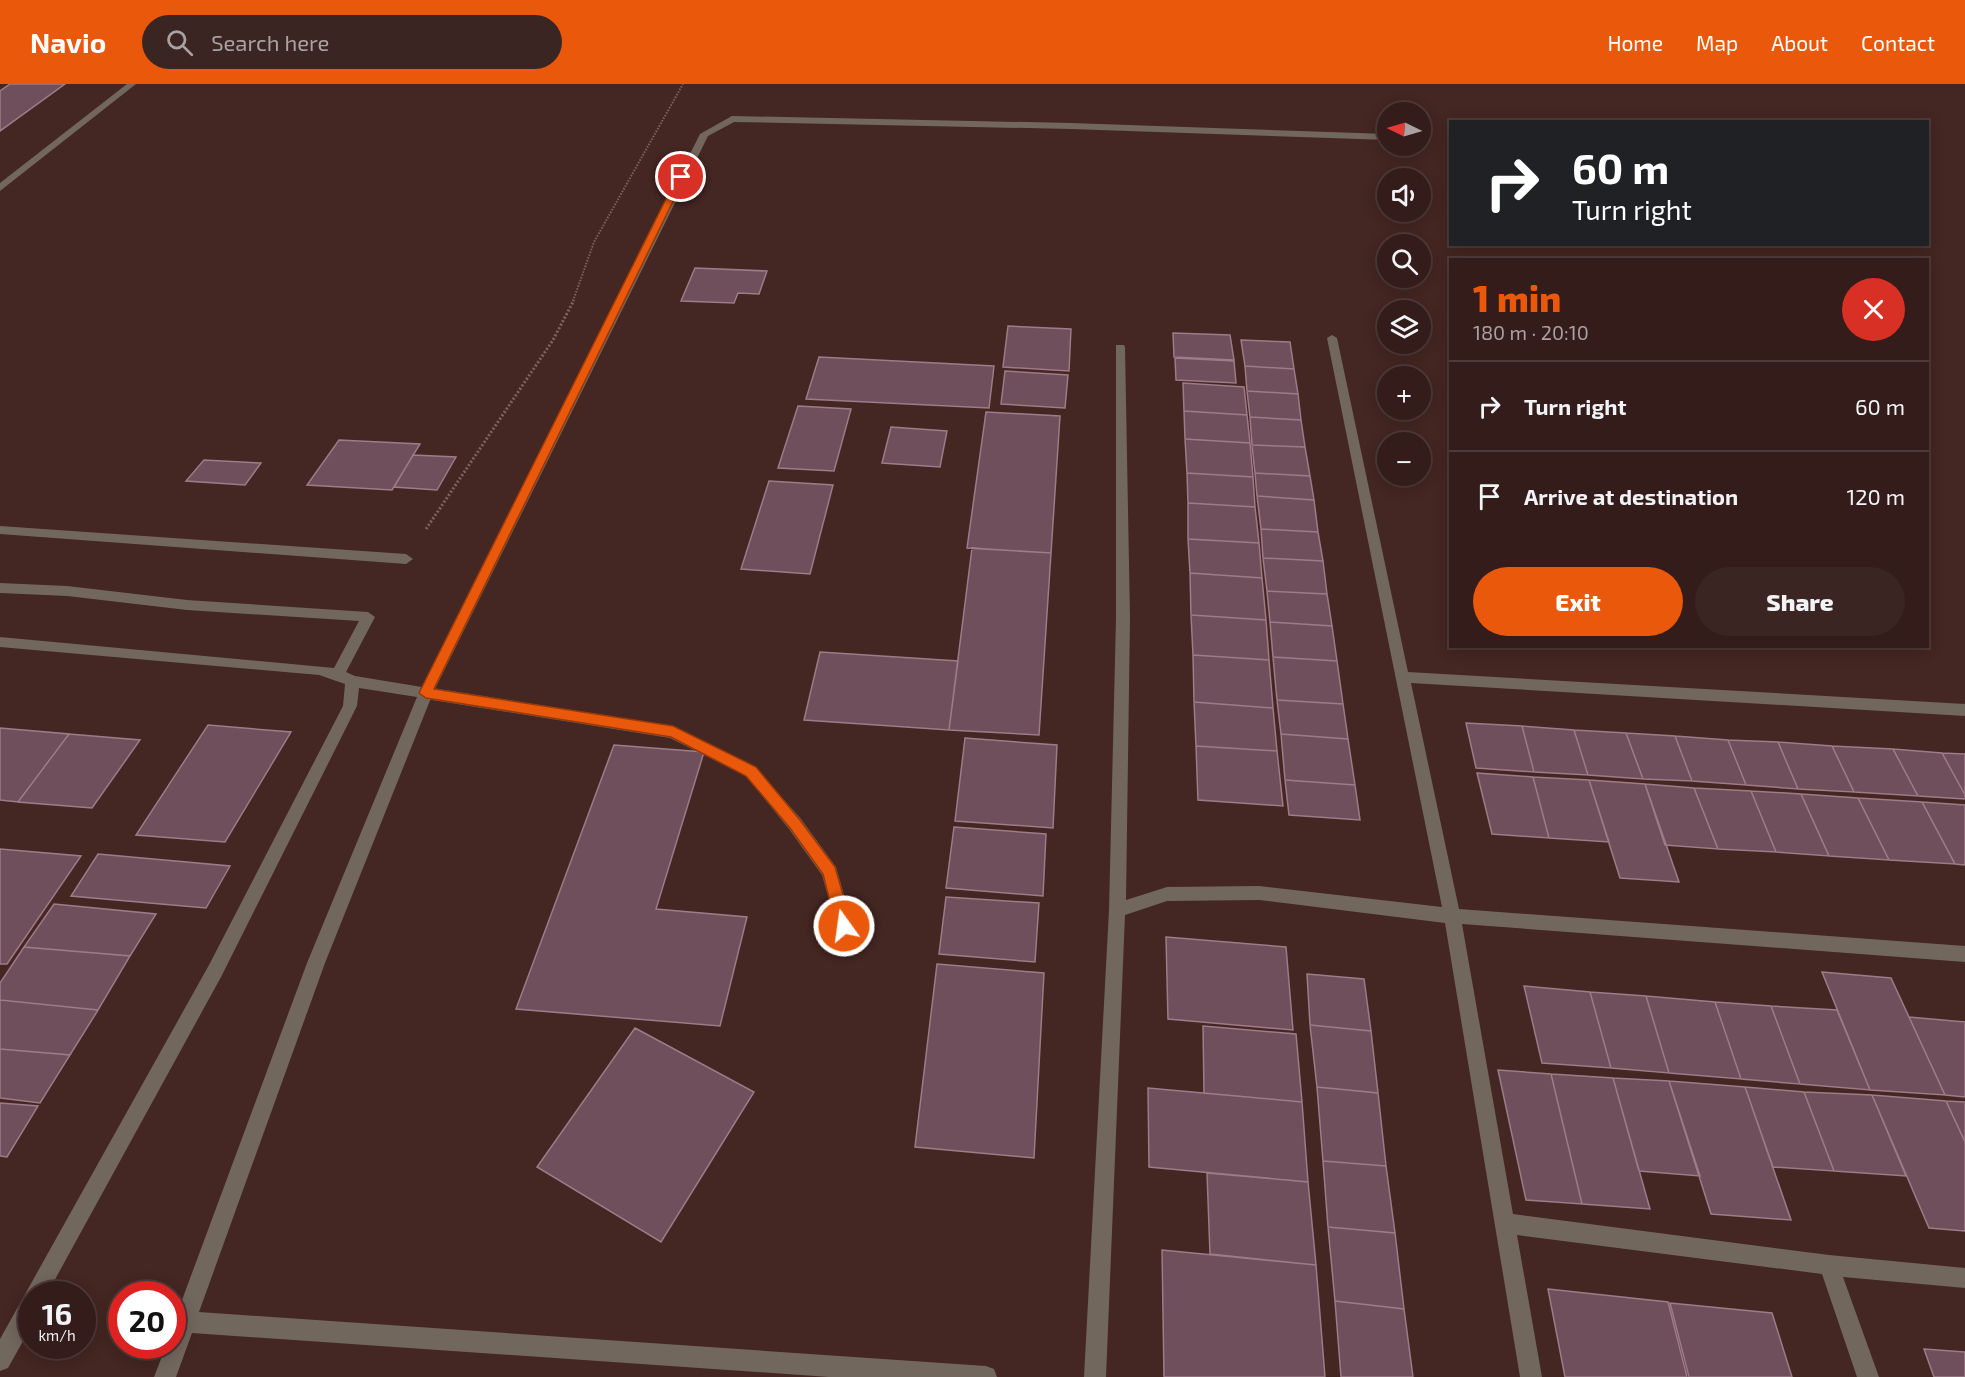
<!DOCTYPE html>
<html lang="en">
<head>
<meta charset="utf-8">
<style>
  body { margin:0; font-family:"Exo 2",sans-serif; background:#3b2523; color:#f1f3f6; height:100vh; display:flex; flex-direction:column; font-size:22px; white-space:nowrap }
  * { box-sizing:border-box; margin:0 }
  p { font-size:20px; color:#a9a1a2 }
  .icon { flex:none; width:33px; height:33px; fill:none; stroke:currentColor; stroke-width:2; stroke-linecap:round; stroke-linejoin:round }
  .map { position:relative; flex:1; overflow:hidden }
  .drawer { position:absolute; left:1449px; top:174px; width:480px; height:390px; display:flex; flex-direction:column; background:#331c1a; border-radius:0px; box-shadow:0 3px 15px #0003,0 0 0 2px #4e3a39 }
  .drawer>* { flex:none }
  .hud { position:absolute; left:1449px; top:36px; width:480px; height:126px; border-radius:0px; box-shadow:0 3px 15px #0003,0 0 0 2px #4e3a39; background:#202124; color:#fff; overflow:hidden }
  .needle { width:39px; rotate:275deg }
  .fabs { position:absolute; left:1377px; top:18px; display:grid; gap:12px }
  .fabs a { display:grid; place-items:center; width:54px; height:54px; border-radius:50%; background:#331c1a; box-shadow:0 3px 15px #0003,0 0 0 2px #4e3a39; font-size:30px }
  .speed { position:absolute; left:18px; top:1197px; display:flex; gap:12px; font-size:30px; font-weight:700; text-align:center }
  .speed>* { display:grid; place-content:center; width:78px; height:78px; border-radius:50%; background:#331c1a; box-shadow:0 3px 15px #0003,0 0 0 2px #4e3a39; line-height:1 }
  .speed small { font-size:15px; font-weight:400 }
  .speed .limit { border:9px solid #d22; background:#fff; color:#111 }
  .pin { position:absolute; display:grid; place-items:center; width:51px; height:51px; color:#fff; margin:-26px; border:3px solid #fff; border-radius:50%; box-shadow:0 2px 6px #0007 }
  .me { position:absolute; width:66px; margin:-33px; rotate:346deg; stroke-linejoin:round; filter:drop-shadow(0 0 4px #0008) }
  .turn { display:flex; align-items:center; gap:21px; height:126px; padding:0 24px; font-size:27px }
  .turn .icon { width:78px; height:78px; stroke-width:2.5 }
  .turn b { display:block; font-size:42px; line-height:51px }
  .round { display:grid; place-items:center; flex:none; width:63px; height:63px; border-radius:32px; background:#3b2523 }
  .summary { display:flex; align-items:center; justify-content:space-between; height:102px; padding:0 24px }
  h1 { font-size:36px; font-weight:800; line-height:45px; color:#ea580c }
  .cta { display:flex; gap:12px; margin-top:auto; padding:12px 24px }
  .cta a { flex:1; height:69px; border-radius:36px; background:#ea580c; color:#fff; font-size:24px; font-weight:800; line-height:69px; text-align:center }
  .cta a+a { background:#3b2523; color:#f1f3f6 }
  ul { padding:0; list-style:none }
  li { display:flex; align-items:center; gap:18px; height:90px; padding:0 24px; border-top:2px solid #4e3a39 }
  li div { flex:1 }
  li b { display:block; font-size:22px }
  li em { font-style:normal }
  header { display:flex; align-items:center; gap:36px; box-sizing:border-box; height:84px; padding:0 30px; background:#ea580c; color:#fff }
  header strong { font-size:28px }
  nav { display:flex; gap:33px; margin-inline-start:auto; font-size:21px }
  .search { width:420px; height:54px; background:#3b2523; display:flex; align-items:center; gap:15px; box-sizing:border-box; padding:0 21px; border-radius:33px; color:#a9a1a2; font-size:22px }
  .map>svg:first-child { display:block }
</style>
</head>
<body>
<header>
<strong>Navio</strong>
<div class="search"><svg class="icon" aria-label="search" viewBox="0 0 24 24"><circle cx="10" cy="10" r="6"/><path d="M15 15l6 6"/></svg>Search here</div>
<nav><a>Home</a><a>Map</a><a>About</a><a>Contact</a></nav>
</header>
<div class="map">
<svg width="1965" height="1293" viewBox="0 0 1965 1293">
  <rect width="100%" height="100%" fill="#442622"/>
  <path fill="#6e4f5b" stroke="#9d7b88" stroke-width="1.5" d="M10 0H65L0 47V7Z
    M695 184 767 187 759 210 738 209 734 219 681 217Z
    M1008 242 1071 245 1069 287 1003 283Z
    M1173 249 1230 251 1234 276 1174 273Z
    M1241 256 1290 258 1294 285 1245 282Z
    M819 273 994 282 989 324 806 315Z
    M1175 274 1234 277 1236 299 1176 296Z
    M1245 282 1294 285 1298 310 1247 307Z
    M1005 287 1068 291 1065 324 1001 320Z
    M1183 299 1244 303 1247 331 1184 327Z
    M1247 307 1298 310 1301 336 1250 333Z
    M798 322 851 325 834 387 778 384Z
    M1184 327 1247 331 1250 359 1185 355Z
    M986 328 1060 332 1051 469 967 464Z
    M1250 333 1301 336 1305 363 1252 361Z
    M891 343 947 347 940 383 882 379Z
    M1185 355 1250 359 1253 393 1187 389Z
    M339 356 420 360 392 406 307 401Z
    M1252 361 1305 363 1310 392 1255 389Z
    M413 371 456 373 437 406 394 403Z
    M204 376 261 379 245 401 186 397Z
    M1187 389 1253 393 1255 423 1188 419Z
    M1255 389 1310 392 1314 416 1257 412Z
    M769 397 833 401 810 490 741 485Z
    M1257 412 1314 416 1318 448 1261 445Z
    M1188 419 1255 423 1259 459 1188 455Z
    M1261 445 1318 448 1323 477 1263 474Z
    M1188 455 1259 459 1262 494 1190 489Z
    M972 464 1051 469 1039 651 949 646Z
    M1263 474 1323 477 1327 510 1267 507Z
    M1190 489 1262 494 1266 536 1191 531Z
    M1267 507 1327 510 1332 542 1270 538Z
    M1191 531 1266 536 1269 576 1193 571Z
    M1270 538 1332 542 1337 577 1273 573Z
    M820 568 958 577 949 646 804 636Z
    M1193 571 1269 576 1273 624 1194 618Z
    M1273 573 1337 577 1343 620 1277 616Z
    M1277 616 1343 620 1348 655 1281 650Z
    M1194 618 1273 624 1277 667 1196 662Z
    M1466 639 1522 642 1534 688 1476 684Z
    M208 641 291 648 225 758 136 751Z
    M1522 642 1574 646 1588 691 1534 688Z
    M0 644 69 650 18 718 0 716Z
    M1574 646 1626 649 1643 695 1588 691Z
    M1626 649 1675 652 1692 697 1643 695Z
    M69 650 140 656 92 724 18 718Z
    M1281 650 1348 655 1355 701 1285 696Z
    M1675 652 1728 656 1746 701 1692 697Z
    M965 654 1057 661 1053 744 955 737Z
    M1728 656 1778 658 1798 705 1746 701Z
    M1778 658 1832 662 1854 708 1798 705Z
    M614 661 704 668 656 825 747 833 720 942 516 925Z
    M1196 662 1277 667 1283 722 1198 716Z
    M1832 662 1893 665 1918 712 1854 708Z
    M1893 665 1942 669 1965 711V715L1918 712Z
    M1942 669 1965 670V711Z
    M1477 689 1533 693 1549 754 1492 750Z
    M1533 693 1589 696 1609 758 1549 754Z
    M1285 696 1355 701 1360 736 1289 731Z
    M1589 696 1645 700 1679 798 1620 794Z
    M1645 700 1694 704 1718 765 1665 761Z
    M1694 704 1751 707 1776 768 1718 765Z
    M1751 707 1801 710 1829 772 1776 768Z
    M1801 710 1858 714 1889 776 1829 772Z
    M1858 714 1922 718 1955 780 1889 776Z
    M1922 718 1965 721V781L1955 780Z
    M954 743 1046 750 1043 812 946 804Z
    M0 765 81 772 7 880H0Z
    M98 770 230 782 206 824 71 812Z
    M946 813 1039 819 1035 878 939 870Z
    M54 820 156 830 130 872 24 863Z
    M1166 853 1286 863 1293 946 1168 935Z
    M24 863 130 872 98 926 0 916V899Z
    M937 880 1044 889 1034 1074 915 1063Z
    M1822 888 1891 894 1945 1011 1870 1006Z
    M1307 890 1364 895 1371 947 1310 941Z
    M1524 902 1590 908 1611 984 1542 979Z
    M1590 908 1646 912 1669 989 1611 984Z
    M1646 912 1715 918 1741 995 1669 989Z
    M0 916 98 926 70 971 0 965Z
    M1715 918 1771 922 1800 1000 1741 995Z
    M1771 922 1837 926 1870 1006 1800 1000Z
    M1909 933 1965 938V1013L1945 1011Z
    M1310 941 1371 947 1378 1009 1317 1003Z
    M1203 942 1296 950 1302 1018 1204 1009Z
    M635 944 754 1008 661 1158 537 1083Z
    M0 965 70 971 40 1019 0 1014Z
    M1498 986 1551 990 1582 1120 1526 1116Z
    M1551 990 1613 994 1650 1125 1582 1120Z
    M1613 994 1669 997 1700 1092 1639 1087Z
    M1669 997 1745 1003 1791 1136 1711 1130Z
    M1317 1003 1378 1009 1386 1082 1323 1077Z
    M1745 1003 1804 1008 1834 1087 1773 1083Z
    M1148 1004 1302 1018 1308 1098 1149 1083Z
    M1804 1008 1872 1011 1906 1092 1834 1087Z
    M1872 1011 1946 1017 1965 1058V1147L1929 1144Z
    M1946 1017 1965 1018V1058Z
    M0 1019 38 1022 7 1073 0 1072Z
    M1323 1077 1386 1082 1395 1149 1328 1143Z
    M1207 1089 1308 1098 1316 1181 1210 1170Z
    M1328 1143 1395 1149 1404 1225 1335 1217Z
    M1162 1166 1316 1181 1325 1293H1164Z
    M1548 1205 1668 1218 1687 1293H1565Z
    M1335 1217 1404 1225 1413 1293H1341Z
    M1670 1219 1772 1229 1792 1293H1689Z
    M1924 1265 1965 1268V1293H1934Z"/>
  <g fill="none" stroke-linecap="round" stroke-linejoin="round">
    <path stroke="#7e6360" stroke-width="2" stroke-dasharray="1.5 1.5" stroke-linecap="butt" d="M573 217 594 158 683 0"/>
    <path stroke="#7e6360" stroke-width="3" stroke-dasharray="2 2" stroke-linecap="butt" d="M426 445 553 256 574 216"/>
    <path fill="#72675d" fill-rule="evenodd" d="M0 442 406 470 413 475 406 480 0 450Z
      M426 603 673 642 756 684 801 735 836 783 853 842 850 847 844 850 838 847 822 791 789 745 746 692 670 654 426 615 421 613 419 609 421 605Z"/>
    <path fill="#72675d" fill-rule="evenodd" d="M127 0H136L0 107V99Z
      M732 32 1071 39 1388 50V56L1071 45 734 38 708 52 433 609 325 879 199 1228 986 1282 994 1285 997 1293H829L192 1249 176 1293H154L166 1262H172V1243L307 879 417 613 359 604 357 622 221 893 47 1210H32V1241L8 1284 0 1287V1255L209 881 343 622 345 600 319 591 0 563V553L334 584 359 537 187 526 67 512 0 509V499L67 502 187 516 368 528 375 533 346 588 355 592 422 603 700 50Z
      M1332 251 1337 254 1408 588 1965 620V632L1411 599 1459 825 1965 862V878L1462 840 1513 1130 1829 1171 1965 1184V1204L1843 1193 1879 1293H1857L1822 1190 1517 1151 1542 1293H1520L1445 839 1259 816 1167 817 1125 831 1106 1293H1084L1109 826 1116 534V261H1124L1125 263 1130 534 1126 816 1167 803 1259 802 1442 823 1327 254Z"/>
  </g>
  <path fill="#ea580c" stroke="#983908" stroke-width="1.5" d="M681 90 685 93 434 605 673 642 756 683 800 736 835 783 852 842 849 846 844 849 838 846 836 842 823 790 790 744 746 692 671 653 426 614 419 609 677 93Z"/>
</svg>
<div class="fabs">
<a><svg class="needle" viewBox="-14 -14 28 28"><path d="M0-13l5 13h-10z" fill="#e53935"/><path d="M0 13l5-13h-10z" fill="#a9a1a2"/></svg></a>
<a><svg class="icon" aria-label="sound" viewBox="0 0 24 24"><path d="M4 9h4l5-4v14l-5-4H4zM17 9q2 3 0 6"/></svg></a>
<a><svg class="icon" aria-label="search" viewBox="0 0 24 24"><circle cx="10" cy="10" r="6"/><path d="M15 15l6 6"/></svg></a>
<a><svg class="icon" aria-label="layers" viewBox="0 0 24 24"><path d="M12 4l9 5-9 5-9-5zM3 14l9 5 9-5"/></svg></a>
<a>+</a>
<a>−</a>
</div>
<div class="speed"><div>16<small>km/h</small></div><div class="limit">20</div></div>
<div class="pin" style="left:681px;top:93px;background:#d93025"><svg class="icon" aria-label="arrive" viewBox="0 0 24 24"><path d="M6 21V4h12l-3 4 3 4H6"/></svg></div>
<svg class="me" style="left:844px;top:842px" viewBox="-20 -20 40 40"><circle r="17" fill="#ea580c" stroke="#fff" stroke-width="3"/><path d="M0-11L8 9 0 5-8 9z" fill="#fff"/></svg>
<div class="hud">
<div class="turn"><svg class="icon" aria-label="right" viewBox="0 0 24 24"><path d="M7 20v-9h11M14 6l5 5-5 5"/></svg><div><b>60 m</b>Turn right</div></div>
</div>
<section class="drawer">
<div class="summary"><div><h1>1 min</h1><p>180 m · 20:10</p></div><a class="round" style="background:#d93025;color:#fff"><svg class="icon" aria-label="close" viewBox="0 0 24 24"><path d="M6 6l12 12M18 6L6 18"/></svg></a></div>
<ul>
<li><svg class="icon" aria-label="right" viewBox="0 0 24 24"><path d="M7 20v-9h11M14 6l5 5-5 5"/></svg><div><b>Turn right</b></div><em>60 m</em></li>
<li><svg class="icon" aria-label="arrive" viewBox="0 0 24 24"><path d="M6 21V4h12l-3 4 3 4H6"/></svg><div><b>Arrive at destination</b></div><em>120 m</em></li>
</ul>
<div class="cta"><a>Exit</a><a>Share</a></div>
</section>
</div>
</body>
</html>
